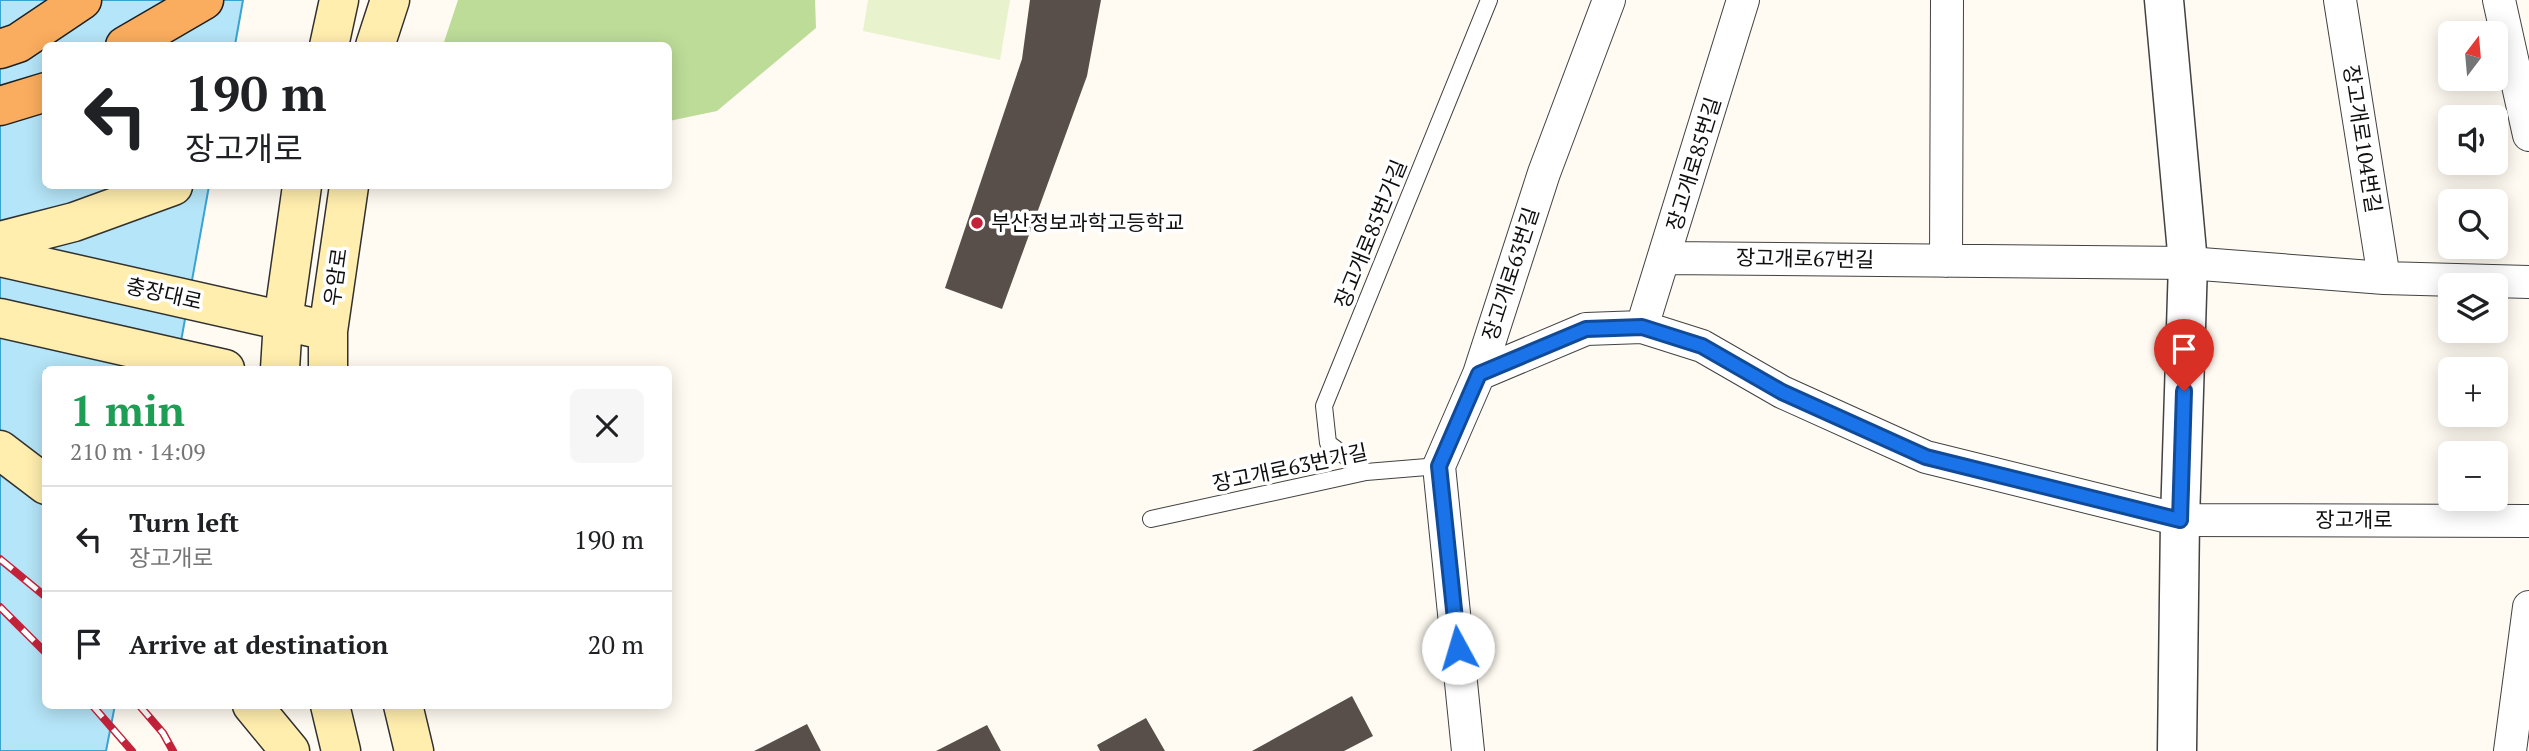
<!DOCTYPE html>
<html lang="en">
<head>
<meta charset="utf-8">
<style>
  body { margin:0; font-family:"PT Serif","Noto Sans KR",serif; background:#f6f6f6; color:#202124; height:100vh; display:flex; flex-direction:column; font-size:26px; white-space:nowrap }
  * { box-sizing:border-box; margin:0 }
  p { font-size:23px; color:#757577 }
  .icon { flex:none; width:38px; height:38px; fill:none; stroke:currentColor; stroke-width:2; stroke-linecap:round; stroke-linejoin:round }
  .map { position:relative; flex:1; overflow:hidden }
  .side { position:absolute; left:42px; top:366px; width:630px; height:343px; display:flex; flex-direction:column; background:#fff; border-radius:10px; box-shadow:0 4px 18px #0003 }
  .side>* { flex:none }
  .top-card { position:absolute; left:42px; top:42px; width:630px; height:147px; border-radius:10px; box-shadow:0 4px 18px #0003; background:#fff; color:#202124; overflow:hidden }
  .needle { width:46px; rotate:16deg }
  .controls { position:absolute; left:2438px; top:21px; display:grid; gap:14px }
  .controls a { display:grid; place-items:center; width:70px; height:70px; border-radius:10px; background:#fff; box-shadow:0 4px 18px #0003; font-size:35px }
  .pin { position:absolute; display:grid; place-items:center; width:60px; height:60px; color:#fff; margin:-72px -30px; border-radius:50% 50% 50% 0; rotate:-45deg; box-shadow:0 0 7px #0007 }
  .pin .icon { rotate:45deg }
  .me { position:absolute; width:77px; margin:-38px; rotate:354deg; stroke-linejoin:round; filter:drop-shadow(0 0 5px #0008) }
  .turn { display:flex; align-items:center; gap:24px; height:147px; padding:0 28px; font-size:32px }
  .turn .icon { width:91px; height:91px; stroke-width:2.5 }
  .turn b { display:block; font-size:49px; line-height:60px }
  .round { display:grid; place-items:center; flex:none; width:74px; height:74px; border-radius:10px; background:#f6f6f6 }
  .head { display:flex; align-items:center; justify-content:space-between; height:119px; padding:0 28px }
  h1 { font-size:42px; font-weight:700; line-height:52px; color:#1e9e55 }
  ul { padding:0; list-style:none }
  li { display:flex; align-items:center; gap:21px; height:105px; padding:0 28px; border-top:2px solid #e0e0e0 }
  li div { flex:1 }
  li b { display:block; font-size:26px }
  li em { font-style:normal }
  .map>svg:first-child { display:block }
</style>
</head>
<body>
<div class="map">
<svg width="2529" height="751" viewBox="0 0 2529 751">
  <rect width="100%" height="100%" fill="#fffbf2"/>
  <path fill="#bddc98" d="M458 0H815L816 28 717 111 669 121 668 46 443 45Z"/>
  <path fill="#e8f2cc" d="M868 0H1010L1000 60 863 31Z"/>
  <path fill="#b5e5f8" stroke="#3aa3d1" stroke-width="2" d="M0 0H243L235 45 46 46V186H209L176 369H46V705H115L106 751H0Z"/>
  <path fill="#584f4b" d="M1030 0H1101L1087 76 1002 309 945 288 1022 59Z
    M1352 696 1373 736 1344 751H1252Z
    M1146 718 1165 751H1100L1097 745Z
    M807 724 821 751H754Z
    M987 725 1001 751H936Z"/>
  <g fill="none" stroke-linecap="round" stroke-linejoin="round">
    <g stroke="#424242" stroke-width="18">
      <path id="service" d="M1366 472 1328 443 1324 406 1489 0
        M1151 519 1366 472 1439 466"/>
    </g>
    <g stroke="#424242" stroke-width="34">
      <path id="minor" d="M2340 0 2384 278
        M2499 0 2529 135
        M1665 258 2188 263 2384 278 2529 282
        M1946 261 1947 0
        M1642 327 1743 0
        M1479 374 1544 173 1609 0
        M1468 751 1439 466 1479 374 1586 329 1642 327 1702 346 1782 392 1926 457 2180 520 2529 521
        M2510 751 2529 607"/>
    </g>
    <g stroke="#424242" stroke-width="41">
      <path id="tertiary" d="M2164 0 2188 263 2180 520 2177 751"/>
    </g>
    <g stroke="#313131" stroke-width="41">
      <path id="secondary" d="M329 46 339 0
        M375 46 390 0
        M0 241 74 222 173 186
        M0 257 328 331
        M0 318 225 369
        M280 369 283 321 302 186
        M328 369V331L349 186
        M0 450 46 485
        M252 705 290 751
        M330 705 341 751
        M403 705 414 751"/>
    </g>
    <g stroke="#202020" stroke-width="41">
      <path id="trunk" d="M125 46 204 0
        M0 49 18 43 82 0
        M0 106 46 92"/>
    </g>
    <use href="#service" stroke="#fff" stroke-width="16"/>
    <use href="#minor" stroke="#fff" stroke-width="32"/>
    <use href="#tertiary" stroke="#fff" stroke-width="38"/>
    <use href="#secondary" stroke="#ffeead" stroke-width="38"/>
    <use href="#trunk" stroke="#faad5e" stroke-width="38"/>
    <g stroke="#c4223a" stroke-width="8">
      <path id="rail" d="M0 559 46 597
        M0 607 46 653
        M92 705 132 751
        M139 705 163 733 173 751"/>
    </g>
    <use href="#rail" stroke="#fff" stroke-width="5" stroke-dasharray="16" stroke-linecap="butt"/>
  </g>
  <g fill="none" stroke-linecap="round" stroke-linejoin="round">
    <g stroke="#114b97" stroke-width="18">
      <path id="route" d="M1458 648 1439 466 1479 374 1586 329 1642 327 1702 346 1782 392 1926 457 2180 520 2184 391"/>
    </g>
    <use href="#route" stroke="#1a73e8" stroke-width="12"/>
  </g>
  <circle fill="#c4223a" stroke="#fff" stroke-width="2.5" cx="977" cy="223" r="7"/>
  <g text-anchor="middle" stroke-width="7" stroke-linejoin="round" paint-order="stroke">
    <g font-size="21" fill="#0f0f0f" stroke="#fff">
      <text transform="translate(2362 139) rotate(81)" y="7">장고개로104번길</text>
      <text transform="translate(1694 164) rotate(-73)" y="7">장고개로85번길</text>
      <text transform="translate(1371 234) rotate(-68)" y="7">장고개로85번가길</text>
      <text transform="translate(1805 259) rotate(1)" y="7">장고개로67번길</text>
      <text transform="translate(1511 274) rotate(-72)" y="7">장고개로63번길</text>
      <text transform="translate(336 277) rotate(-82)" y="7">우암로</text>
      <text transform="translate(164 294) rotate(13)" y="7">충장대로</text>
      <text transform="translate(1290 468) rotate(-12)" y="7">장고개로63번가길</text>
      <text x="2354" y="527">장고개로</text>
    </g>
    <g font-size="21" fill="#0f0f0f" stroke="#fff" text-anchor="start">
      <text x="991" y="230">부산정보과학고등학교</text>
    </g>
  </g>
</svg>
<div class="controls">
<a><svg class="needle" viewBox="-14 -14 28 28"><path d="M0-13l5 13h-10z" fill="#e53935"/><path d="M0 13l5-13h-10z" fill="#757577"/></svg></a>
<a><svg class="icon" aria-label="sound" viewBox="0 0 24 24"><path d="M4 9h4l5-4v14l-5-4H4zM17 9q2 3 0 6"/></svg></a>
<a><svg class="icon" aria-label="search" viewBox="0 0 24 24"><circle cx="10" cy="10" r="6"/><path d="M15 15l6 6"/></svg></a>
<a><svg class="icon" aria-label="layers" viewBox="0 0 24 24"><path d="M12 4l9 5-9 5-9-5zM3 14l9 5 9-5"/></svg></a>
<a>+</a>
<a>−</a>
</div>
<div class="pin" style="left:2184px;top:391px;background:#d93025"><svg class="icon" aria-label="arrive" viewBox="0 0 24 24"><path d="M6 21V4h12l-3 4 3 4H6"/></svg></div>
<svg class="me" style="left:1458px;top:648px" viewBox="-20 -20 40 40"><circle r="19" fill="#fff"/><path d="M0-13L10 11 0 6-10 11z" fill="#1a73e8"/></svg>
<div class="top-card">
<div class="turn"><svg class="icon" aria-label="left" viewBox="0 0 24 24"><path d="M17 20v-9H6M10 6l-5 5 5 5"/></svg><div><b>190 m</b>장고개로</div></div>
</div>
<section class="side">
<div class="head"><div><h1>1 min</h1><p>210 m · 14:09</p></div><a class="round"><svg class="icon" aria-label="close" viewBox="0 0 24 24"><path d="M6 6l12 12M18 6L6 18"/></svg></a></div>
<ul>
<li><svg class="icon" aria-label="left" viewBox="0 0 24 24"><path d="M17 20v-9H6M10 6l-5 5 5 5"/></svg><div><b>Turn left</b><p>장고개로</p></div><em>190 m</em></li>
<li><svg class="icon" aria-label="arrive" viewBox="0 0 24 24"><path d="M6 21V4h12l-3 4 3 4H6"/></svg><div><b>Arrive at destination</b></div><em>20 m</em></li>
</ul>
</section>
</div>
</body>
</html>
